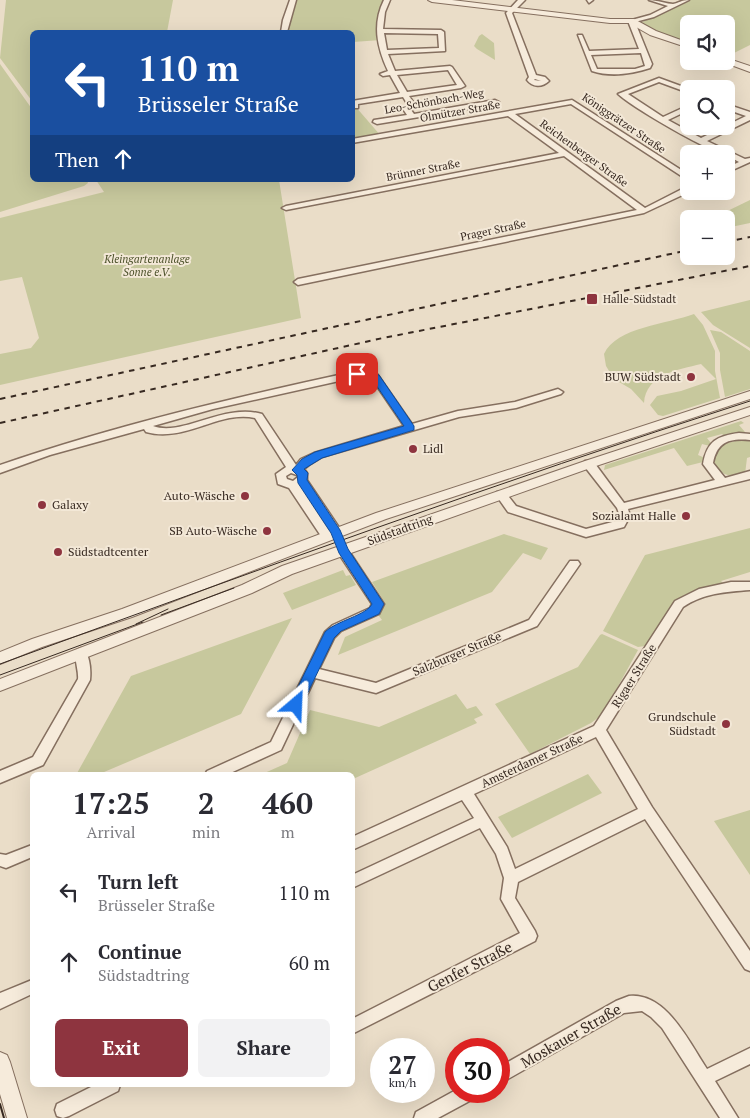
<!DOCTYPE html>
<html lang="en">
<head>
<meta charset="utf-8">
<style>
  body { margin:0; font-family:"PT Serif",serif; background:#f2f2f3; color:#2b2b33; height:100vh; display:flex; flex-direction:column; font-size:19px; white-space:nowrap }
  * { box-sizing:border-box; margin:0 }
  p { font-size:16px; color:#7c7c81 }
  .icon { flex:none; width:28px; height:28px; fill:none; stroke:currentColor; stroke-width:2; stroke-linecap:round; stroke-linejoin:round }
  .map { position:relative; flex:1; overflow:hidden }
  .side { position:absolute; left:30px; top:772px; width:325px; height:315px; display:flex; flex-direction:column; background:#fff; border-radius:8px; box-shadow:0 5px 20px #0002 }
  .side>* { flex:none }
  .hud { position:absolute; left:30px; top:30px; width:325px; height:152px; border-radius:8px; box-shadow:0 5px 20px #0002; background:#1a4fa0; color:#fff; overflow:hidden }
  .buttons { position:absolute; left:680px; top:15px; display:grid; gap:10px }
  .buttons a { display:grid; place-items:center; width:55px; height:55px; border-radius:8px; background:#fff; box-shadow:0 5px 20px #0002; font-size:25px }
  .speed { position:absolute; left:370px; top:1038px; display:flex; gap:10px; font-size:25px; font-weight:700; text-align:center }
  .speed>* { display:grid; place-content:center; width:65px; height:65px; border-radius:50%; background:#fff; box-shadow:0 5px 20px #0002; line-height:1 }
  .speed small { font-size:12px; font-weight:400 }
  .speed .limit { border:8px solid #d22; background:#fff; color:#111 }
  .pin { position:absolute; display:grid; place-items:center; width:42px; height:42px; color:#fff; margin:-21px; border-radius:10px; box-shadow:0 2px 8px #0006 }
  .me { position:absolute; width:55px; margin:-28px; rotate:26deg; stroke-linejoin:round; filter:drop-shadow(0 0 4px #0008) }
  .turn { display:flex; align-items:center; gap:18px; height:105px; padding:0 25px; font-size:22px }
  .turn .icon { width:65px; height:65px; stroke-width:2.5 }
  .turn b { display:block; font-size:35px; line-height:42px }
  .then { display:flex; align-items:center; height:48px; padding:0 25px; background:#0003; gap:10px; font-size:19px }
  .eta { display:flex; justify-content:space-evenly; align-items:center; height:85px; text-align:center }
  .eta b { font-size:30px; font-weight:600; line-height:35px }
  .button { display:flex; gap:10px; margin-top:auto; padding:10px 25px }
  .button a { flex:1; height:58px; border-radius:8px; background:#8e343f; color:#fff; font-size:20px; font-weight:600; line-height:58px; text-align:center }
  .button a+a { background:#f2f2f3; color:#2b2b33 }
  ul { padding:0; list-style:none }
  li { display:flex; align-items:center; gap:15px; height:70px; padding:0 25px }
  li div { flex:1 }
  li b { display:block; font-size:19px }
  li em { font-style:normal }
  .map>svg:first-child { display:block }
</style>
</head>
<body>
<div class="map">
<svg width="750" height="1118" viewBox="0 0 750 1118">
  <rect width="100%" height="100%" fill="#eaddc8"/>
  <path fill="#c7c89d" d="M6 0H173L167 32H32V101L0 58Z
    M293 0H383L381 40 353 42 352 32H284L286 20Z
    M690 0H750V45L726 57V24H689V43L638 24Z
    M482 34 494 43 495 60 477 49 474 46 479 36Z
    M0 64 32 109V180H87L88 183 84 186 0 212Z
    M352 101 355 106 381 136 353 141Z
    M96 180H279L301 318 0 385V354L31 348 39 338 22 277 0 281V218L104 192Z
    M750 200V223L726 228V219H711Z
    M750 300V348L713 325 701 312Z
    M694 314 703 325 715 351V371L720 398 663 416 658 415 650 405 657 396 681 391 716 379 701 364C678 370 646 374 644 403L631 389 614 379 606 366 604 354C616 327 668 324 694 314Z
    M710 330 721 332 750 351V389L725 397 720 370V353Z
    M741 421 744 423 739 425 745 432 726 438 722 434 707 438 711 443 710 446 702 444 698 455 705 458 703 462 687 466 674 448 604 470 605 465Z
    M745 439 750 441V457L747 458 745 474C729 478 720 476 713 459 719 442 729 443 745 439Z
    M750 528V572L721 581 723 583 684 595 674 604 645 646 638 647 603 631 645 555Z
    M504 534 548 548 541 560 523 553 492 592 338 655 345 637 382 620 379 616 385 603 372 582Z
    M343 570 346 576 350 575 356 585 292 610 283 593Z
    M292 618 241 714 97 775H76L131 676Z
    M602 634 638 650 605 710 599 717 591 723 530 754 495 704 578 667 600 635Z
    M456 694 467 709 476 706 483 715 474 719 477 723 353 779 352 775H260L287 763 310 710 379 727Z
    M588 774 602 793 512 838 498 817Z
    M750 810V875L714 821Z"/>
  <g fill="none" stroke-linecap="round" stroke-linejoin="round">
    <g stroke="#856f5f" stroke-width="3">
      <path id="minor" d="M290 0H296L287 32H281L283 20Z
        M384 0H390L385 12 383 29 441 30 444 32 445 51 388 54 395 71 450 66 452 67 465 86 461 88 409 96 416 106 411 110 414 114 495 100 499 102 498 104 377 124 373 122 374 120 407 115 403 109 408 105 403 97 358 104V108H352V101L400 93 390 75 383 76 380 74 388 71C377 47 372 24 384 0ZM384 33 438 34 439 48 387 50ZM448 70 457 85 407 92 397 75Z
        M518 0H525L512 13 536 75 545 77 549 81C542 88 532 87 527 80L529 77 506 13ZM534 80 535 79 541 81Z
        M587 0H593L589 3Z
        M649 0C656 0 668 4 673 4 679 3 681 0 689 0L654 17 635 22 652 64 650 68C632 74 610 77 592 71L578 35H582L589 51 639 49 628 21 650 15 668 6ZM641 53 645 66 635 69H597L591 55Z
        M659 78 689 89V93L659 82 628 94 663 117 689 105V110L668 120 701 138 746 116 726 109V104L750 112V120L707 141 745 159 750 158V162L726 173V168L739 162 726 155V154C710 153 632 107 618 94Z
        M572 100 689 175V181L571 104 515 114 645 208 686 187H689V191H691L644 213 298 285 294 282 298 279 637 210 564 156 286 210 282 208 286 206 559 153 508 116 352 143V139Z
        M357 371H367L378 375 412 424 458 411 515 402 558 389 563 392 561 394 516 408 459 417 322 457 309 465 304 469 307 473V480L342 532 336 536 332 535 299 486 333 536 327 540 323 539 289 488 278 484 276 474 286 467 255 418C219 410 185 443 146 432L144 429 50 455 0 473V465C117 425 236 397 357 371ZM357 377 372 379 404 426 314 453 301 459 296 465 262 414C223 403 182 437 153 426L213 409ZM291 473 297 475 298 477 293 481 287 479 286 476Z
        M739 433 750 434V440C729 438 717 442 713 463L725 478 750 471V479L628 509 630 516 624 527 586 537 508 512 496 495 497 492H505L516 506 586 529 616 521 620 516 617 508 585 467 584 464 585 461H593L624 503 715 480 703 464C707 441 717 436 739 433Z
        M343 547 347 548 384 604 379 614 341 631 334 638 319 669 376 683 529 620 570 561H578L580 564 537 626 376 693 315 678 281 750 226 775H205L207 771 271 742 325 632 333 625 370 608 372 604 337 551Z
        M731 582H750V590C725 592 704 593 683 607L606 730 652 807 750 951V971L745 969 645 819 518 882 515 898 535 931 537 936 535 941 352 1034V1019L520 933 501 899 504 878 496 854 480 828 352 888V875L474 818 462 800 352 850V837L594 726 675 601 699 589ZM596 737 638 809 515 869 507 847 474 794Z
        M81 648 85 650C90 659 91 670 90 680L43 765 0 783V771L33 757 78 679C79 670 73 658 77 650Z
        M32 845V857L6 868 0 866V854L6 855Z
        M32 980V994L0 1009V993Z
        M629 996C666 992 689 1042 707 1069L750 1048V1064L715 1081 738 1118H720L662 1028 651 1017 642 1011 624 1013 499 1084V1067L616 1001Z
        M95 1085H120L118 1091 69 1116 63 1118 57 1116 55 1110 57 1104Z
        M456 1090 479 1091 477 1097 438 1118H414L416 1112Z"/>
    </g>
    <g stroke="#856f5f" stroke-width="2">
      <path id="tertiary" d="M428 0H452L610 19H634L656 31 689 43V48L650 35 629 23H610L432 2Z
        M726 58 750 66V72L723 62 726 61Z
        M750 391V399L386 519 132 617 42 647 0 664V652L32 639 122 609 376 513Z
        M750 407V415L593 467 292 574 252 593 0 691V679L242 585 282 566 585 461Z
        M0 1052 7 1055 10 1062 27 1118H7L0 1094Z"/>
    </g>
    <use href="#minor" fill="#f6ebdb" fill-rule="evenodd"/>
    <use href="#tertiary" fill="#f6ebdb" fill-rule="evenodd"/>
    <path stroke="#372921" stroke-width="1" d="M161 615 234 588
      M136 624 168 609
      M0 664C249 573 498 482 750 401
      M0 675 143 622"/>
    <path stroke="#372921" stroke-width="2" d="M0 1104 4 1118"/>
    <path stroke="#372921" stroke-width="2" stroke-dasharray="5.5 5.5" stroke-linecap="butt" d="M726 242 750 237
      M0 399 689 250
      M0 423 383 338 750 266"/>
  </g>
  <path fill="#1a73e8" stroke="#114b97" d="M367 371 379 375 414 426V430L322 458 304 469 308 473 307 480 340 530 348 549 384 604 379 614 341 631 334 638 300 709 296 710 291 709 289 705 325 632C336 621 367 615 372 604L339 553 331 533 298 483 297 475 292 470 302 459 315 452 404 426 372 379 353 376 352 374 357 371Z"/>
  <g fill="#8e343f" stroke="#f3e8d7" stroke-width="2">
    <rect x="586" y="293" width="12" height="12" rx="2.5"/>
    <circle cx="691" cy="377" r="5"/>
    <circle cx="413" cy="449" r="5"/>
    <circle cx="245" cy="496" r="5"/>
    <circle cx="42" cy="505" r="5"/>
    <circle cx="686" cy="516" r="5"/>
    <circle cx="267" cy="531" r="5"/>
    <circle cx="58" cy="552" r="5"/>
    <circle cx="726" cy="724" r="5"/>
  </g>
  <g text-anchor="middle" stroke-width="4" stroke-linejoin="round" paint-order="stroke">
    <g font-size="11" fill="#372921" stroke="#f3e8d7">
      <text transform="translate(434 101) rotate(-10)" y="4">Leo-Schönbach-Weg</text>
      <text transform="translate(460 111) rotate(-10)" y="4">Olmützer Straße</text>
      <text transform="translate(624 123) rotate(34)" y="4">Königgrätzer Straße</text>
      <text transform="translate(584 153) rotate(36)" y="4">Reichenberger Straße</text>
      <text transform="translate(423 170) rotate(-11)" y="4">Brünner Straße</text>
      <text transform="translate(493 230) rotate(-12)" y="4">Prager Straße</text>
    </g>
    <g font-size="11" font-style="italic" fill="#4c512a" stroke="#f3e8d7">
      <text x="147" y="263">Kleingartenanlage<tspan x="147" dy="13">Sonne e.V.</tspan></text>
    </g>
    <g font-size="11" fill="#372921" stroke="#f3e8d7" text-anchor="start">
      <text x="603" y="303">Halle-Südstadt</text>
    </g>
    <g font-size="12" fill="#372921" stroke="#f3e8d7" text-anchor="end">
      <text x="681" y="381">BUW Südstadt</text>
      <text x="423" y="453" text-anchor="start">Lidl</text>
      <text x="235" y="500">Auto-Wäsche</text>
      <text x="52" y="509" text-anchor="start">Galaxy</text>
      <text x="676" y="520">Sozialamt Halle</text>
      <text x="257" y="535">SB Auto-Wäsche</text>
      <text x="68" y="556" text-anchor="start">Südstadtcenter</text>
      <text x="716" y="721">Grundschule<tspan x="716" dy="14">Südstadt</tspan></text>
    </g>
    <g font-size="12" fill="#372921" stroke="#f3e8d7">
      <text transform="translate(400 530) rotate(-20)" y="4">Südstadtring</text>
      <text transform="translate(457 654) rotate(-23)" y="4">Salzburger Straße</text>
      <text transform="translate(634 676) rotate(-58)" y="4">Rigaer Straße</text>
      <text transform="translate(532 761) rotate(-25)" y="4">Amsterdamer Straße</text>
    </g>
    <g font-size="15" fill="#372921" stroke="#f3e8d7">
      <text transform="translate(470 967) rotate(-27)" y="5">Genfer Straße</text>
      <text transform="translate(571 1036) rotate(-30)" y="5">Moskauer Straße</text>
    </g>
  </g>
</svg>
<div class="buttons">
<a><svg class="icon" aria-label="sound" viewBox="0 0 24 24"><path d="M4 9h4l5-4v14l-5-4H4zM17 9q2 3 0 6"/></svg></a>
<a><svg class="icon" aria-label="search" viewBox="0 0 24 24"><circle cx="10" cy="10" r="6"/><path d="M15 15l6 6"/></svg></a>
<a>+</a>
<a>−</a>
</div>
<div class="speed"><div>27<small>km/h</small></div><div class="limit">30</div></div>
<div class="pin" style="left:357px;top:374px;background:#d93025"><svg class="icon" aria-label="arrive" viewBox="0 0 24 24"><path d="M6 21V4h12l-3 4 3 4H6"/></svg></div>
<svg class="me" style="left:296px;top:705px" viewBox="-20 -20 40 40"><path d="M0-17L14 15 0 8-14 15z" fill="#1a73e8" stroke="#fff" stroke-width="4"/></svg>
<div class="hud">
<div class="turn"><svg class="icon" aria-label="left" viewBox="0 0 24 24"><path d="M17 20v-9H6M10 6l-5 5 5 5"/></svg><div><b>110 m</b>Brüsseler Straße</div></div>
<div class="then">Then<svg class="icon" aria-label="ahead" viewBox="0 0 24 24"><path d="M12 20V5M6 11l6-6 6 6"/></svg></div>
</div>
<section class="side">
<div class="eta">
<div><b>17:25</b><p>Arrival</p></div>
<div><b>2</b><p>min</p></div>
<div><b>460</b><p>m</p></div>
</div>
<ul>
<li><svg class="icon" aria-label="left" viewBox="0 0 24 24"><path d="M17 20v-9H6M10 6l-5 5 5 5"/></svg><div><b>Turn left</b><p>Brüsseler Straße</p></div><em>110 m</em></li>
<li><svg class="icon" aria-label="ahead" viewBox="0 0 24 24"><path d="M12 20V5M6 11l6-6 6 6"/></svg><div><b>Continue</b><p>Südstadtring</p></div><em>60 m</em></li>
</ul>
<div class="button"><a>Exit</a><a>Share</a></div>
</section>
</div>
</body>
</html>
